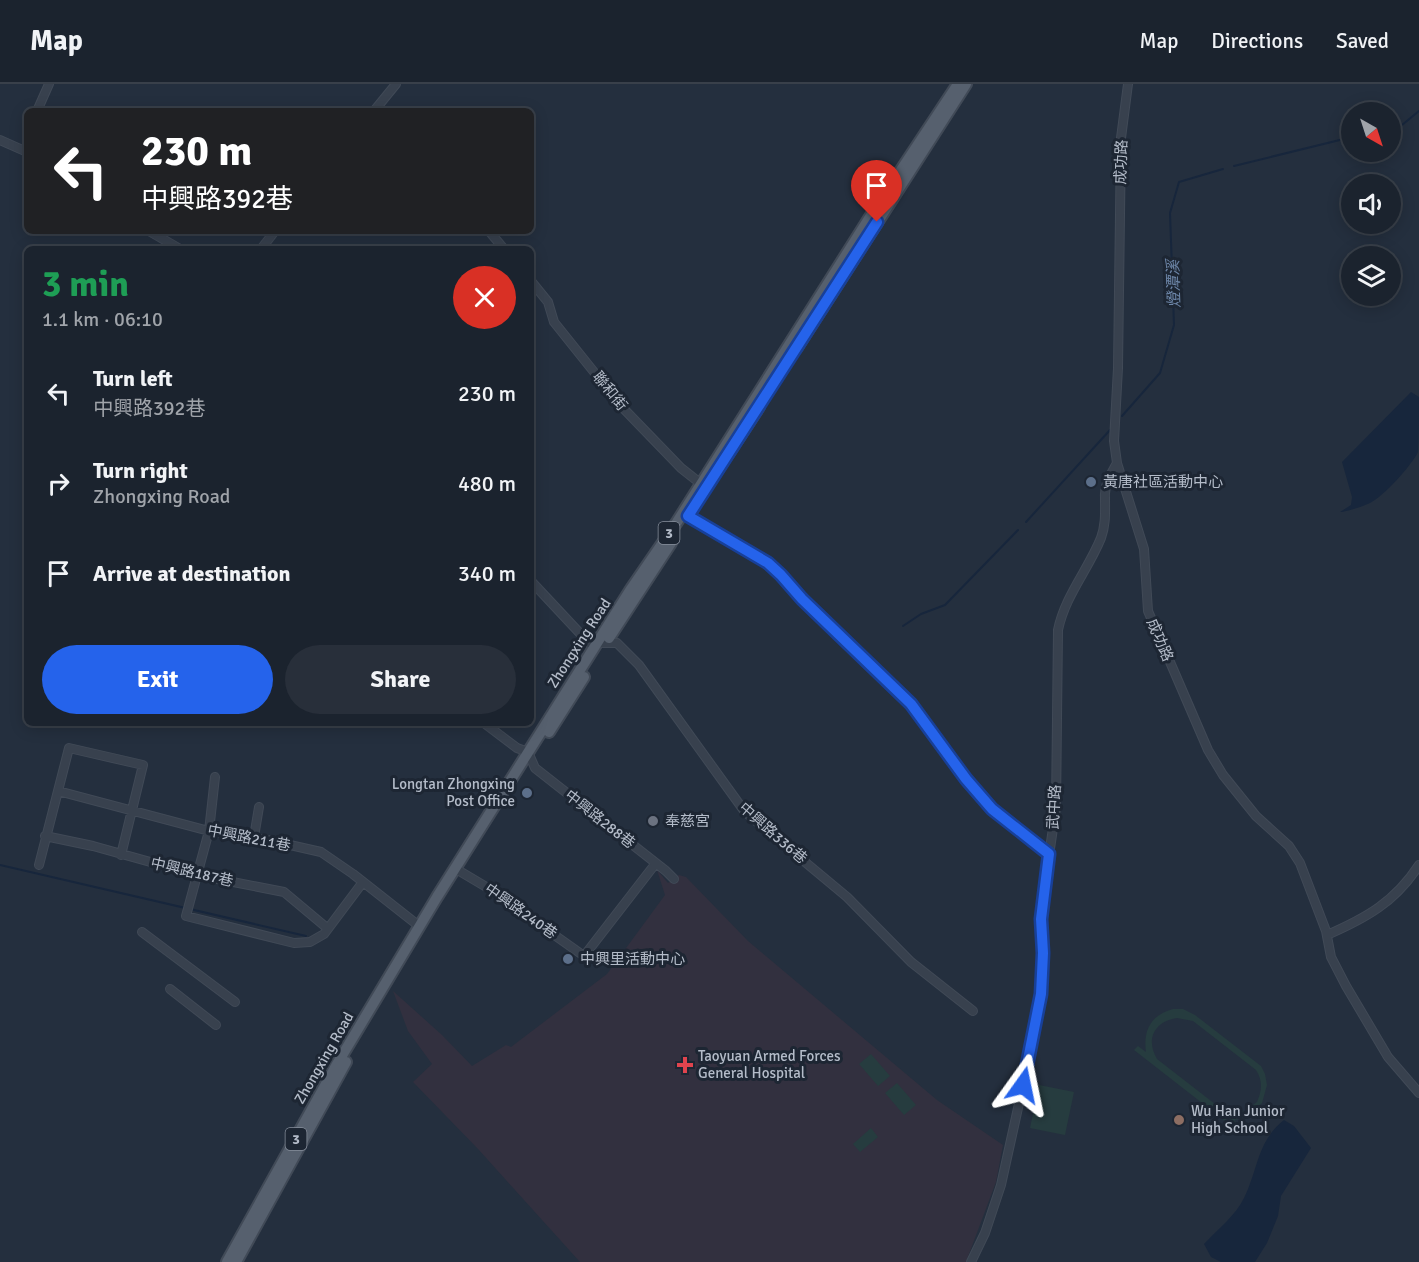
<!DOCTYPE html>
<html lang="en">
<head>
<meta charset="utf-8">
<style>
  body { margin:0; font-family:Signika,"Noto Sans TC",sans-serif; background:#282f3a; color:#f1f3f6; height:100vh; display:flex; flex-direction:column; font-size:22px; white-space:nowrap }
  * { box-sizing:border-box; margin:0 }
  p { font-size:20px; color:#a0a4aa }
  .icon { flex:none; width:33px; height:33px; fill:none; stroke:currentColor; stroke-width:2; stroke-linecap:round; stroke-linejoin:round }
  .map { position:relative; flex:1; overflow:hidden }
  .drawer { position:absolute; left:24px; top:162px; width:510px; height:480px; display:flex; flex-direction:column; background:#1b232e; border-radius:9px; box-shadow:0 3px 15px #0003,0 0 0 2px #39404a }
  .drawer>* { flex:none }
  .top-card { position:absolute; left:24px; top:24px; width:510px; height:126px; border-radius:9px; box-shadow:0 3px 15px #0003,0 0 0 2px #39404a; background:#202124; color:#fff; overflow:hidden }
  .needle { width:39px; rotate:141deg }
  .controls { position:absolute; left:1341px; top:18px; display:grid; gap:12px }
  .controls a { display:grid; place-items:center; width:60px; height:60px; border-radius:50%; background:#1b232e; box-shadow:0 3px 15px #0003,0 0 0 2px #39404a; font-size:30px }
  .pin { position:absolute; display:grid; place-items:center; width:51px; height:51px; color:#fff; margin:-62px -26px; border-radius:50% 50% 50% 0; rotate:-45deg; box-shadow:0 0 6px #0007 }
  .pin .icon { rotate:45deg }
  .me { position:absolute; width:66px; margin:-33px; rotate:12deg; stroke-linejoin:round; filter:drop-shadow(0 0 4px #0008) }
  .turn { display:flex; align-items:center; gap:21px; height:126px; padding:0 18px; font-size:27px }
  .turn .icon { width:78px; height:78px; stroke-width:2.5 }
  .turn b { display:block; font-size:42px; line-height:51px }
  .round { display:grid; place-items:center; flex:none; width:63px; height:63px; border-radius:32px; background:#282f3a }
  .headline { display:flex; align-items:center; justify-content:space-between; height:102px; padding:0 18px }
  h1 { font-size:36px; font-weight:700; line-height:45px; color:#1e9e55 }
  .button { display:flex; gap:12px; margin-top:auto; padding:12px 18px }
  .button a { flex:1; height:69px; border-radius:36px; background:#2563eb; color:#fff; font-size:24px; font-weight:700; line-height:69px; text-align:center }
  .button a+a { background:#282f3a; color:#f1f3f6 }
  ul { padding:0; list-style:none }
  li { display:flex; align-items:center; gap:18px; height:90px; padding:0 18px }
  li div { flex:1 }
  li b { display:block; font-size:22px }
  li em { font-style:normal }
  header { display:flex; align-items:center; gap:36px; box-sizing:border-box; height:84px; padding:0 30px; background:#1b232e; border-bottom:2px solid #39404a }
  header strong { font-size:28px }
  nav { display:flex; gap:33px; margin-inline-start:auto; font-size:21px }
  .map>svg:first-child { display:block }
</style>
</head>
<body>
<header>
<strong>Map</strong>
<nav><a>Map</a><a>Directions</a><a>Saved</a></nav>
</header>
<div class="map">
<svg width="1419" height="1178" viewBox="0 0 1419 1178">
  <rect width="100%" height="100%" fill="#242f3e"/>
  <path fill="#32303f" d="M657 786 668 799 679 791 686 793 748 857 937 1016 1003 1061 996 1098 966 1178H580L479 1066 413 998 432 980 408 947 393 907 442 951 472 982 506 961 511 963 607 890 665 811Z"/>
  <path fill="#263c3f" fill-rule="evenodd" d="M1173 925H1183L1195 931 1261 982 1265 990 1267 1001 1262 1019 1245 1034 1234 1036 1241 1043 1238 1047 1134 966 1138 962 1146 968C1143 946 1151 931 1173 925ZM1177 934 1193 937 1256 986C1263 997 1262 1006 1257 1018L1245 1027H1224L1157 975C1145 955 1155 937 1177 934Z
    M871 970 890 992 878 1002 859 980Z
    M897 999 916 1021 904 1031 885 1009Z
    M1039 1001 1074 1008 1065 1051 1030 1044Z
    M871 1044 878 1053 860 1068 853 1060Z"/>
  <path fill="#17263c" d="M1411 308 1419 313C1419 324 1419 360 1418 368 1412 381 1383 413 1370 419 1364 422 1346 428 1340 428L1351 421 1352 413 1342 378Z
    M1284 1036 1294 1042 1311 1064 1281 1112 1278 1132 1267 1159 1255 1178H1221L1211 1173 1204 1160C1217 1146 1236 1131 1244 1114 1258 1086 1257 1057 1284 1036Z"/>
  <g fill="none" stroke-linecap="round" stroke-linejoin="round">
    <path stroke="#17263c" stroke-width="2" d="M1390 44 1402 41 1419 27
      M1234 82 1352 53
      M1122 332 1160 289 1174 241 1170 129 1179 98 1223 85
      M1026 438 1110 346
      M903 542 921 530 945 521 1018 446
      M0 781 306 852"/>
    <g stroke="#414a57" stroke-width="10">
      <path id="minor" d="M1128 0 1121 54 1118 284 1114 357 1117 379 1144 465 1148 527 1208 666 1223 691 1256 732 1289 762 1300 779 1326 847 1331 873 1346 902 1388 973 1419 1009
        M37 27 49 0
        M374 27 396 0
        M27 51V60
        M0 56 27 68
        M149 147 180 165
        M489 147 504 165
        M261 165 275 147
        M531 197 548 218 554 238 622 323 681 384 705 403
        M682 429 768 479 781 491 802 515 911 620 966 695 991 725 1049 770
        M531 497 589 559H617L639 581 745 728 847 813 911 878 973 927
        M484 639 517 664 528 668 535 684 666 787 674 795
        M215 693 209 747 186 832 294 859 310 858 324 850 363 798
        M58 707 209 747 254 753 321 768 353 790 419 842
        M45 752 93 762 197 791 284 808 327 844
        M254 753 259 723
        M39 781 69 664 143 681 121 771
        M456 785 488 804 584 872 656 779
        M142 848 235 918
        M1327 851C1366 834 1395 818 1419 781
        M170 905 216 941
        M971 1178 985 1149 1001 1101 1037 938 1041 910 1043 869 1041 835 1043 812 1056 724 1058 546C1065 512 1088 486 1101 454 1106 440 1105 428 1105 413 1104 401 1111 390 1117 379"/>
    </g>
    <g stroke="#414a57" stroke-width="14">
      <path id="major" d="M796 265 966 0
        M690 428 759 323
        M609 554 671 459
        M549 648 584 593
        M227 1178 337 980 437 813 631 505 677 438 870 133 958 0
        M236 1178 346 978"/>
    </g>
    <use href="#minor" stroke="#38414e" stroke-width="8"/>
    <use href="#major" stroke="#56606e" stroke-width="10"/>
  </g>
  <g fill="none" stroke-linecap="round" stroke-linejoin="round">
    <g stroke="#184099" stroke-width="15">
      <path id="route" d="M877 138 688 432 768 479 781 491 802 515 911 620 966 695 992 725 1049 770 1041 835 1043 869 1041 910 1023 1001"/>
    </g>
    <use href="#route" stroke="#2563eb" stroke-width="10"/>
  </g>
  <g fill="#5c6f8a" stroke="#1d2633" stroke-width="2">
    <circle cx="1091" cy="398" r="6"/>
    <circle cx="527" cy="709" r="6"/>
    <circle cx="568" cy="875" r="6"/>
  </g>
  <circle fill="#6b7280" stroke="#1d2633" stroke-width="2" cx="653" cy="737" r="6"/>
  <path fill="#e0444e" stroke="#1d2633" stroke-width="2" d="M682 972h6v6h6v6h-6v6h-6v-6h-6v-6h6z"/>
  <circle fill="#8d6e63" stroke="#1d2633" stroke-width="2" cx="1179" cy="1036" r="6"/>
  <g text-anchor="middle" stroke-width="6" stroke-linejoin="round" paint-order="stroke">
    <g fill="#1d2633" stroke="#878f9c" stroke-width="1.5">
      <rect x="658.5" y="438" width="21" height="22" rx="4.5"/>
      <rect x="285.5" y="1044" width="21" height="22" rx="4.5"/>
    </g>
    <g font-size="14" font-weight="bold" fill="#b4bcc9">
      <text x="669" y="454">3</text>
      <text x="296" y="1060">3</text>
    </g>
    <g font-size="15" fill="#b4bcc9" stroke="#1d2633">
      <text transform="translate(1121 78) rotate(-88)" y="5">成功路</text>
      <text transform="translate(610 307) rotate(51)" y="5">聯和街</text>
      <text transform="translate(1160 556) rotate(67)" y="5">成功路</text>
      <text transform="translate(579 559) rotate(-57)" y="5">Zhongxing Road</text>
      <text transform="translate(1054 723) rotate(-87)" y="5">武中路</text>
      <text transform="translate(600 735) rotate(38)" y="5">中興路288巷</text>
      <text transform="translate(773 749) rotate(41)" y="5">中興路336巷</text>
      <text transform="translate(249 754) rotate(11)" y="5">中興路211巷</text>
      <text transform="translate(192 788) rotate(13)" y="5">中興路187巷</text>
      <text transform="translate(521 827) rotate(35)" y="5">中興路240巷</text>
      <text transform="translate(324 974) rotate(-60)" y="5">Zhongxing Road</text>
    </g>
    <g font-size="15" fill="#b4bcc9" stroke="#1d2633" text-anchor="start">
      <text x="1103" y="403">黃唐社區活動中心</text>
      <text x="515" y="705" text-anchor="end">Longtan Zhongxing<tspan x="515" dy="17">Post Office</tspan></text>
      <text x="665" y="742">奉慈宮</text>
      <text x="580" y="880">中興里活動中心</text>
      <text x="698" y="977">Taoyuan Armed Forces<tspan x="698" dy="17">General Hospital</tspan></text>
      <text x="1191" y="1032">Wu Han Junior<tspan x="1191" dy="17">High School</tspan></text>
    </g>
    <g font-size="16" font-style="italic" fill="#6d86a8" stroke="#1d2633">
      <text transform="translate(1173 200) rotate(-92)" y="6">燈潭溪</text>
    </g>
  </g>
</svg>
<div class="controls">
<a><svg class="needle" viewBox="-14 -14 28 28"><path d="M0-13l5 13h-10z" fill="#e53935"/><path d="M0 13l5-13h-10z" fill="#a0a4aa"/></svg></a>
<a><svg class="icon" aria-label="sound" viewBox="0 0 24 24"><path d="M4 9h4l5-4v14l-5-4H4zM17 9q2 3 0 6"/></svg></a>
<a><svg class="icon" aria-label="layers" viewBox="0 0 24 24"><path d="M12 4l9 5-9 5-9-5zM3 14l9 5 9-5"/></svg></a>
</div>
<div class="pin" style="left:877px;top:138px;background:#d93025"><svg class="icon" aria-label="arrive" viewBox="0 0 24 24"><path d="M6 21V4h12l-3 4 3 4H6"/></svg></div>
<svg class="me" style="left:1023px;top:1001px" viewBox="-20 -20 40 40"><path d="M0-17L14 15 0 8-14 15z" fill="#2563eb" stroke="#fff" stroke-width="4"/></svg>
<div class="top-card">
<div class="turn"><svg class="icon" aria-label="left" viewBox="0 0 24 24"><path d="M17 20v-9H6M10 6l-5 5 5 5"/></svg><div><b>230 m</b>中興路392巷</div></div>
</div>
<section class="drawer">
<div class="headline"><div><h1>3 min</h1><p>1.1 km · 06:10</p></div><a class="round" style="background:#d93025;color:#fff"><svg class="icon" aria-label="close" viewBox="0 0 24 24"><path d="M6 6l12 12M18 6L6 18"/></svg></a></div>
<ul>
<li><svg class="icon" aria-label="left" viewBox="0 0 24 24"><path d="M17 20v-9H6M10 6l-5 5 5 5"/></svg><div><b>Turn left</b><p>中興路392巷</p></div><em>230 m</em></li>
<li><svg class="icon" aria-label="right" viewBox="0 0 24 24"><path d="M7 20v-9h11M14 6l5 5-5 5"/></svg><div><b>Turn right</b><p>Zhongxing Road</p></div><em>480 m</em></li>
<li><svg class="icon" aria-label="arrive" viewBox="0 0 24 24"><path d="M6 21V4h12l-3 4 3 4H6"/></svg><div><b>Arrive at destination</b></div><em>340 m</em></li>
</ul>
<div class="button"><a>Exit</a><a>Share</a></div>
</section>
</div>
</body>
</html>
